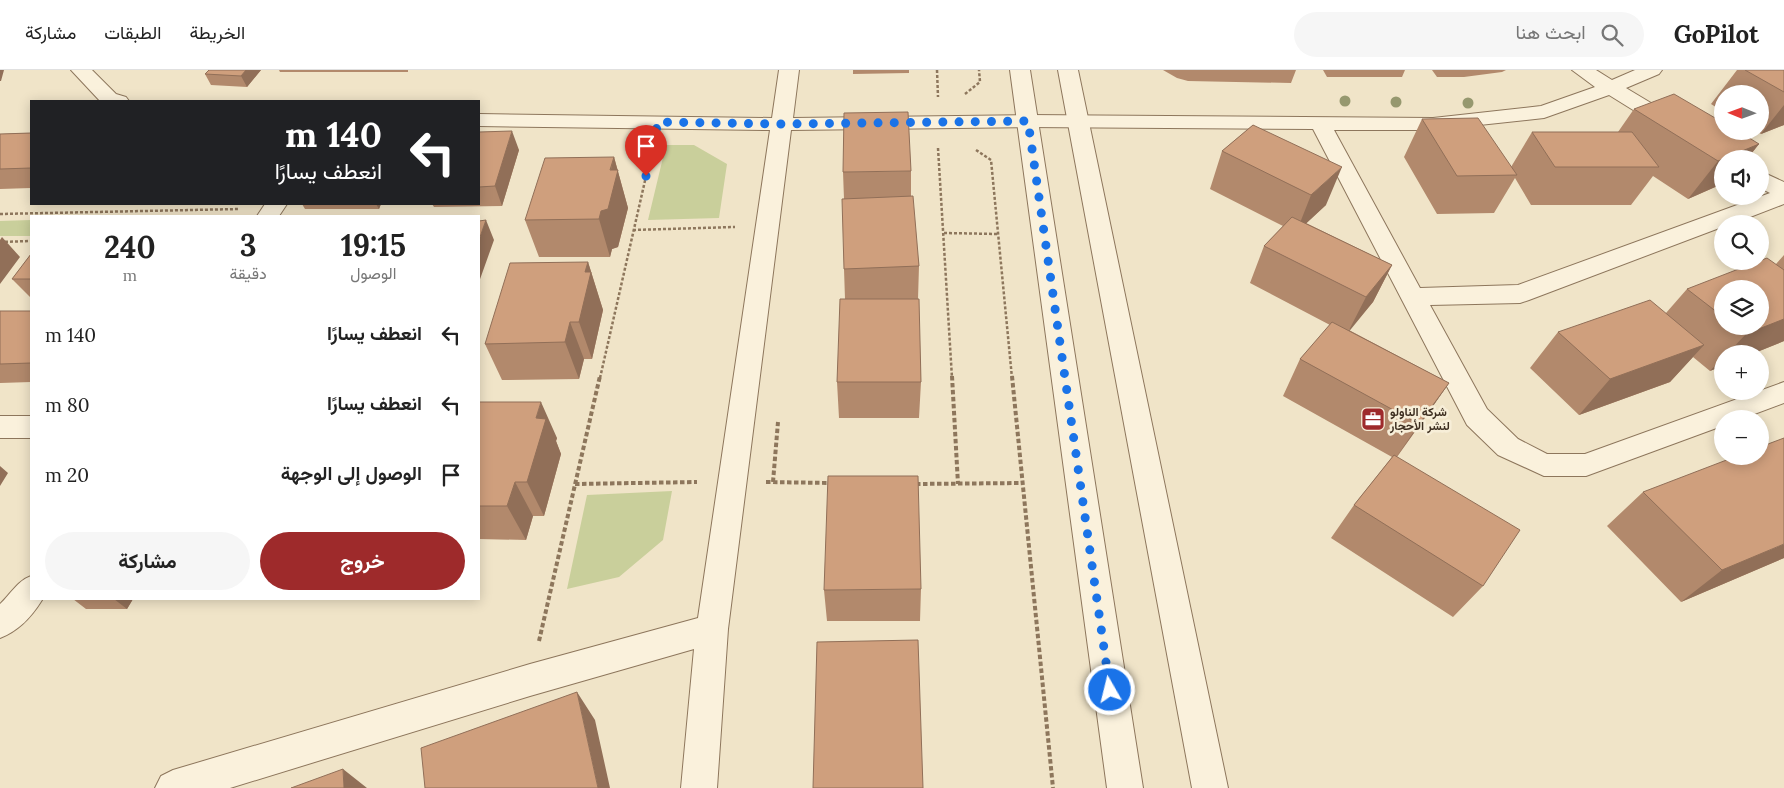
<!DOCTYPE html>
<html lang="ar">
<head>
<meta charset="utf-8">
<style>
  body { margin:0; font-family:Lora,Vazirmatn,serif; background:#f6f6f6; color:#222; direction:rtl; height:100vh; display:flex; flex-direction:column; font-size:19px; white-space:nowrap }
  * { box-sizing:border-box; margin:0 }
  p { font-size:16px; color:#767676 }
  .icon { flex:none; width:28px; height:28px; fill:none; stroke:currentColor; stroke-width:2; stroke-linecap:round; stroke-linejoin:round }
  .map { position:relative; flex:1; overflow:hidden; direction:ltr }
  .panel { position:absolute; left:30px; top:145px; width:450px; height:385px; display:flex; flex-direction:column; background:#fff; border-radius:0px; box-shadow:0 2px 12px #0003; direction:rtl }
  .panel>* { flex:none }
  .banner { position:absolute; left:30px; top:30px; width:450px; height:105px; border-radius:0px; box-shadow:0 2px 12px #0003; direction:rtl; background:#202124; color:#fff; overflow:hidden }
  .needle { width:32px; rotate:271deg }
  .fabs { position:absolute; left:1714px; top:15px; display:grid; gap:10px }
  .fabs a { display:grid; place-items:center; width:55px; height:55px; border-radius:50%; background:#fff; box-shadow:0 2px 12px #0003; font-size:25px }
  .pin { position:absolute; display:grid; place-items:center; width:42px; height:42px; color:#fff; margin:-51px -21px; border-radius:50% 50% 50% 0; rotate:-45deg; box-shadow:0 0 5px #0007 }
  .pin .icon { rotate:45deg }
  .me { position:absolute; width:55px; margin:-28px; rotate:352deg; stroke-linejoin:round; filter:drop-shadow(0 0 4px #0008) }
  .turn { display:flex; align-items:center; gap:18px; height:105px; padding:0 15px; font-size:22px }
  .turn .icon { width:65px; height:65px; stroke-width:2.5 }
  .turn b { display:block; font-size:35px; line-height:42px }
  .eta { display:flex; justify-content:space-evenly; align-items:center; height:85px; text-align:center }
  .eta b { font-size:30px; font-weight:700; line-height:35px }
  .primary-button { display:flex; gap:10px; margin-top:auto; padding:10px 15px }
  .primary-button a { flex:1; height:58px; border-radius:30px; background:#9e2a2b; color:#fff; font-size:20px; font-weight:700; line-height:58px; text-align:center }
  .primary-button a+a { background:#f6f6f6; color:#222 }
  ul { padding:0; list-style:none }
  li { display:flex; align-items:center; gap:15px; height:70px; padding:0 15px }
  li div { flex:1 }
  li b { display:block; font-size:19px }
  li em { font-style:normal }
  header { display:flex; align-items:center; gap:30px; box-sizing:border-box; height:70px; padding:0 25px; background:#fff; border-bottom:1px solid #e0e0e0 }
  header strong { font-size:24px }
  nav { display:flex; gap:28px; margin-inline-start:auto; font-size:18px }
  .search { width:350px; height:45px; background:#f6f6f6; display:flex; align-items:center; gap:12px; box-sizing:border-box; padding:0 18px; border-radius:28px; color:#767676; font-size:19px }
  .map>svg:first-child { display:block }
</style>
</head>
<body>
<header>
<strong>GoPilot</strong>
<div class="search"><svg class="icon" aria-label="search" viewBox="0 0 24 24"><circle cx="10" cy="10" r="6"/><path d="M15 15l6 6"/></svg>ابحث هنا</div>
<nav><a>الخريطة</a><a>الطبقات</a><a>مشاركة</a></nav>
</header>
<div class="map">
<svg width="1784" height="718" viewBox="0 0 1784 718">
  <rect width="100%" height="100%" fill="#f0e4c8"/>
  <path fill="#c9cf9b" d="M666 75H694L727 94 719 148 648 150Z
    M31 150V166H0V151Z
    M672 421 663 470 619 507 567 519 587 425Z"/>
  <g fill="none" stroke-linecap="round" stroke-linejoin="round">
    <g stroke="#8d765c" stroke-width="2">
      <path id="minor" d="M71 0H92L116 24 126 27 129 31H100Z
        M779 0H799L793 48 1028 45 1433 48 1541 36 1595 17 1572 0H1596L1612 10 1635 0H1662L1659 4 1626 18 1736 84 1739 89H1722V94H1720L1609 25 1544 48 1433 60H1334L1420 218 1518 215 1770 123 1760 118V101L1784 112V134L1732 154H1722V157L1529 230 1520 233 1430 235 1487 339 1518 369 1547 384H1585L1784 312V333L1741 349H1722V356L1586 406H1544L1498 385 1467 355 1313 59 1028 57 791 60 728 559 717 718H681L694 579 530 626 230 718H155L161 706 173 700 530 594 698 548 770 60 479 56V44L772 48Z
        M265 134H287L279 146H257Z
        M0 346H31V368H0Z
        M31 506V529L42 530C32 546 19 561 0 568V534C11 524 17 511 31 506Z"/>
    </g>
    <g stroke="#8d765c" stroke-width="2">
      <path id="tertiary" d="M1010 0H1030L1143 718H1107Z
        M1058 0H1078L1228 718H1192Z"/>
    </g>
    <path stroke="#8d765c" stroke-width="2.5" stroke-dasharray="3 2" stroke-linecap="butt" d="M937 0 938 27
      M965 24 980 12 979 0
      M938 78 952 308
      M976 80 991 90 1012 308
      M0 144 239 139
      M633 160 735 157
      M944 163 998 164
      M0 172 31 171
      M600 308 652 80"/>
    <path stroke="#8d765c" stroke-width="4" stroke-dasharray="4.5 2.5" stroke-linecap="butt" d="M952 306 958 414
      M1012 306 1053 718
      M766 412 830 413
      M773 412 778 352
      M575 414 697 412
      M916 414 1023 413
      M539 571 600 306"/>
    <use href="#minor" fill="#faf1dc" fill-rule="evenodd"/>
    <use href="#tertiary" fill="#faf1dc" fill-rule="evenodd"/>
  </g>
  <g fill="#96986f">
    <circle cx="1345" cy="31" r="5.5"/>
    <circle cx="1396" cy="32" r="5.5"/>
    <circle cx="1468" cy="33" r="5.5"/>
  </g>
  <path fill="#b2896c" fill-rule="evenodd" d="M209 0H261L247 17 211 15 205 4Z
    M279 0H408V2H280Z
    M853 0H909V3L853 4Z
    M1163 0H1296L1291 13 1188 11 1177 8Z
    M1323 0H1405L1402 7H1327Z
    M1432 0H1506L1502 2 1464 7H1437Z
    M1737 0H1784V55L1761 64 1756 61H1760V24H1722V41L1711 34Z
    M1634 39 1759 74 1747 89H1722V114L1688 129 1653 106 1631 135H1531L1515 108 1494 143 1437 144 1404 87 1422 49 1511 97 1532 62H1618Z
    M1253 55 1326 135 1306 153 1392 195 1373 232 1349 260 1449 313 1424 349 1397 387 1483 516 1453 547 1331 468 1354 435 1392 387 1283 326 1300 289 1330 255 1250 213 1264 176 1283 156 1210 119 1222 81Z
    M479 62 519 80 502 136 434 137 432 134H479Z
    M31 63V118L0 119V64Z
    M614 87 628 138 618 177 612 179 610 187H539L525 150Z
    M911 101V127L919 196 918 229 921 312 919 348H839L837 312 845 229 844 199V129L843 102Z
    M302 134H381L379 139H305Z
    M31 184V228L12 209Z
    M1784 185V271L1752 284H1722V296L1710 301 1693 287 1670 312 1579 345 1530 298 1558 262 1666 243 1687 219 1776 194ZM1722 219 1760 256H1722Z
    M588 192 603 240 592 289H584L579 309 502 310 485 274Z
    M0 241H31V312L0 313Z
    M479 332 557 368 556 371 561 384 544 446H533L526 470 479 469Z
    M1643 422 1784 488 1681 532 1607 456Z
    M921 519 920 551H827L824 520Z
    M73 529H133L127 539H86Z"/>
  <path fill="#916f58" d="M0 0H4L1 11H0Z
    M246 0H261L247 17 241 6Z
    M1784 35V55L1761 64Z
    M512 61 519 80 502 136 495 116Z
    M1759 74 1747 89H1724Z
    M614 87 628 138 618 177 612 179 610 187 599 149Z
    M1722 89V114L1688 129 1718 91Z
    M1342 97 1326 135 1296 163 1311 125Z
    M376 134H381L379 139Z
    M486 150 494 170 479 212V170Z
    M2 167 20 187 0 214V170Z
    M588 192 603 240 592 289 579 252 585 202Z
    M1392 195 1373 232 1347 264 1366 227Z
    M1784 249V271L1752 284H1727L1746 264Z
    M570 252 584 289 579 309 565 272Z
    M1704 275 1670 312 1579 345 1610 309Z
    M1722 288V296L1710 301Z
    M1449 313 1424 349 1395 389 1419 354Z
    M541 332 557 368 556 371 561 384 544 446 527 412 536 348Z
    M0 396 8 403 0 416Z
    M515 412 533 446 526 470 507 436Z
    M1784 474V488L1681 532 1722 500Z
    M114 529H133L127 539Z
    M577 622 595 650 610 718H598Z
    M343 699 367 718H344Z"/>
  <path fill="#cf9f7d" stroke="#916f58" d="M209 0H246L241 6 205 4Z
    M1745 0H1784V22Z
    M1674 24 1722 52V61H1738L1759 74 1718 91 1634 39Z
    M908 42 911 101 843 102 844 43Z
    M1478 48 1517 105 1457 106 1422 49Z
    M1253 55 1342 97 1311 125 1222 81Z
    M512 61 495 116 479 117V62Z
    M1532 62H1632L1659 97H1555Z
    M31 63V98L0 99V64Z
    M614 87 610 100H618L608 139 601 141 599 149 525 150 545 88Z
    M913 126 919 196 844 199 842 129Z
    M1292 147 1392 195 1366 227 1264 176Z
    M486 150 479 170V151Z
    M31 184V209H12Z
    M1767 188 1784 200V249L1746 264 1735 256H1760V219H1722V246L1687 219Z
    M588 192 585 202H591L579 252H570L565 272 485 274 510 193Z
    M840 229H919L921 312H837Z
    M1650 230 1704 275 1610 309 1558 262Z
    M0 241H31V293L0 294Z
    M1332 252 1449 313 1419 354 1300 289Z
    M479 332H541L536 348 546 349 527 412H515L507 436H479Z
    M1784 368V474L1722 500 1643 422 1737 386H1760V377Z
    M1394 385 1520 460 1483 516 1354 435Z
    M828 406H918L921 519 824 520Z
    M918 570 923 718H813L817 572Z
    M577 622 598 718H425L421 678Z
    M343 699 344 718H291Z"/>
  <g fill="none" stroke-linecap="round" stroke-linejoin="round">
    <path stroke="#1a73e8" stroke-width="9" stroke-dasharray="0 16.2" d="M646 106 658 52 783 54 1028 51 1110 620"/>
  </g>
  <defs>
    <g id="office-square" transform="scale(1.25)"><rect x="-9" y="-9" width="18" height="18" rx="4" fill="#9e2a2b" stroke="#f7eed8"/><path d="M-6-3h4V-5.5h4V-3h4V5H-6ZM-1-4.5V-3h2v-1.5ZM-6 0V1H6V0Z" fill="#fff"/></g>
  </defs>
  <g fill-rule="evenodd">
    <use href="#office-square" x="1373" y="349"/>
  </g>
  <g text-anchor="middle" stroke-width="5" stroke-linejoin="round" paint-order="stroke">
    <g font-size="12" font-weight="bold" fill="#3d2e20" stroke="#f7eed8" text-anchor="start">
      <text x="1390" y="346">شركة الناولو<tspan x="1390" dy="14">لنشر الأحجار</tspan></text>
    </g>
  </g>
</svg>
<div class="fabs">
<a><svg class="needle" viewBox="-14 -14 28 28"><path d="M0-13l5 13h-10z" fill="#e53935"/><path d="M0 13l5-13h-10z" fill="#767676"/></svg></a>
<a><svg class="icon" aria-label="sound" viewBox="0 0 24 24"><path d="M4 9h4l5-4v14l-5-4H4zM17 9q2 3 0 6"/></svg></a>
<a><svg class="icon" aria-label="search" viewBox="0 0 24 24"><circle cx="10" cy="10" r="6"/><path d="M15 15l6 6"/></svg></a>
<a><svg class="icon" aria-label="layers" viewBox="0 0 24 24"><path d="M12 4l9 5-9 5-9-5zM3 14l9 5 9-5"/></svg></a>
<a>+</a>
<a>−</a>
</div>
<div class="pin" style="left:646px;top:106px;background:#d93025"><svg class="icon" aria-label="arrive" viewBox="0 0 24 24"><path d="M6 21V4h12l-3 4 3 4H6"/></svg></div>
<svg class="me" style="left:1110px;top:620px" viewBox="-20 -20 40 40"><circle r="17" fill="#1a73e8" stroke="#fff" stroke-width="3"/><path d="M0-11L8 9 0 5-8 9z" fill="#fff"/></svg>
<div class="banner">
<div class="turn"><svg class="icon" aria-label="left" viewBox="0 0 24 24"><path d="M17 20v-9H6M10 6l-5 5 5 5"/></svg><div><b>140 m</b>انعطف يسارًا</div></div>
</div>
<section class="panel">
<div class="eta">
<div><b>19:15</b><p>الوصول</p></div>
<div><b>3</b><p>دقيقة</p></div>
<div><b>240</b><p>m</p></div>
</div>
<ul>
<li><svg class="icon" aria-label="left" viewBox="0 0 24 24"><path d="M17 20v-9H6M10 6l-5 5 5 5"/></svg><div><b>انعطف يسارًا</b></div><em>140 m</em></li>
<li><svg class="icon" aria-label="left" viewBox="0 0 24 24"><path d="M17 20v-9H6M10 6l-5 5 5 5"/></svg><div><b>انعطف يسارًا</b></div><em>80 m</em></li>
<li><svg class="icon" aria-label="arrive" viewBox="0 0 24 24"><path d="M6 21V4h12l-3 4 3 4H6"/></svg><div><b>الوصول إلى الوجهة</b></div><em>20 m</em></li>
</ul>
<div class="primary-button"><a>خروج</a><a>مشاركة</a></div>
</section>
</div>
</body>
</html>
